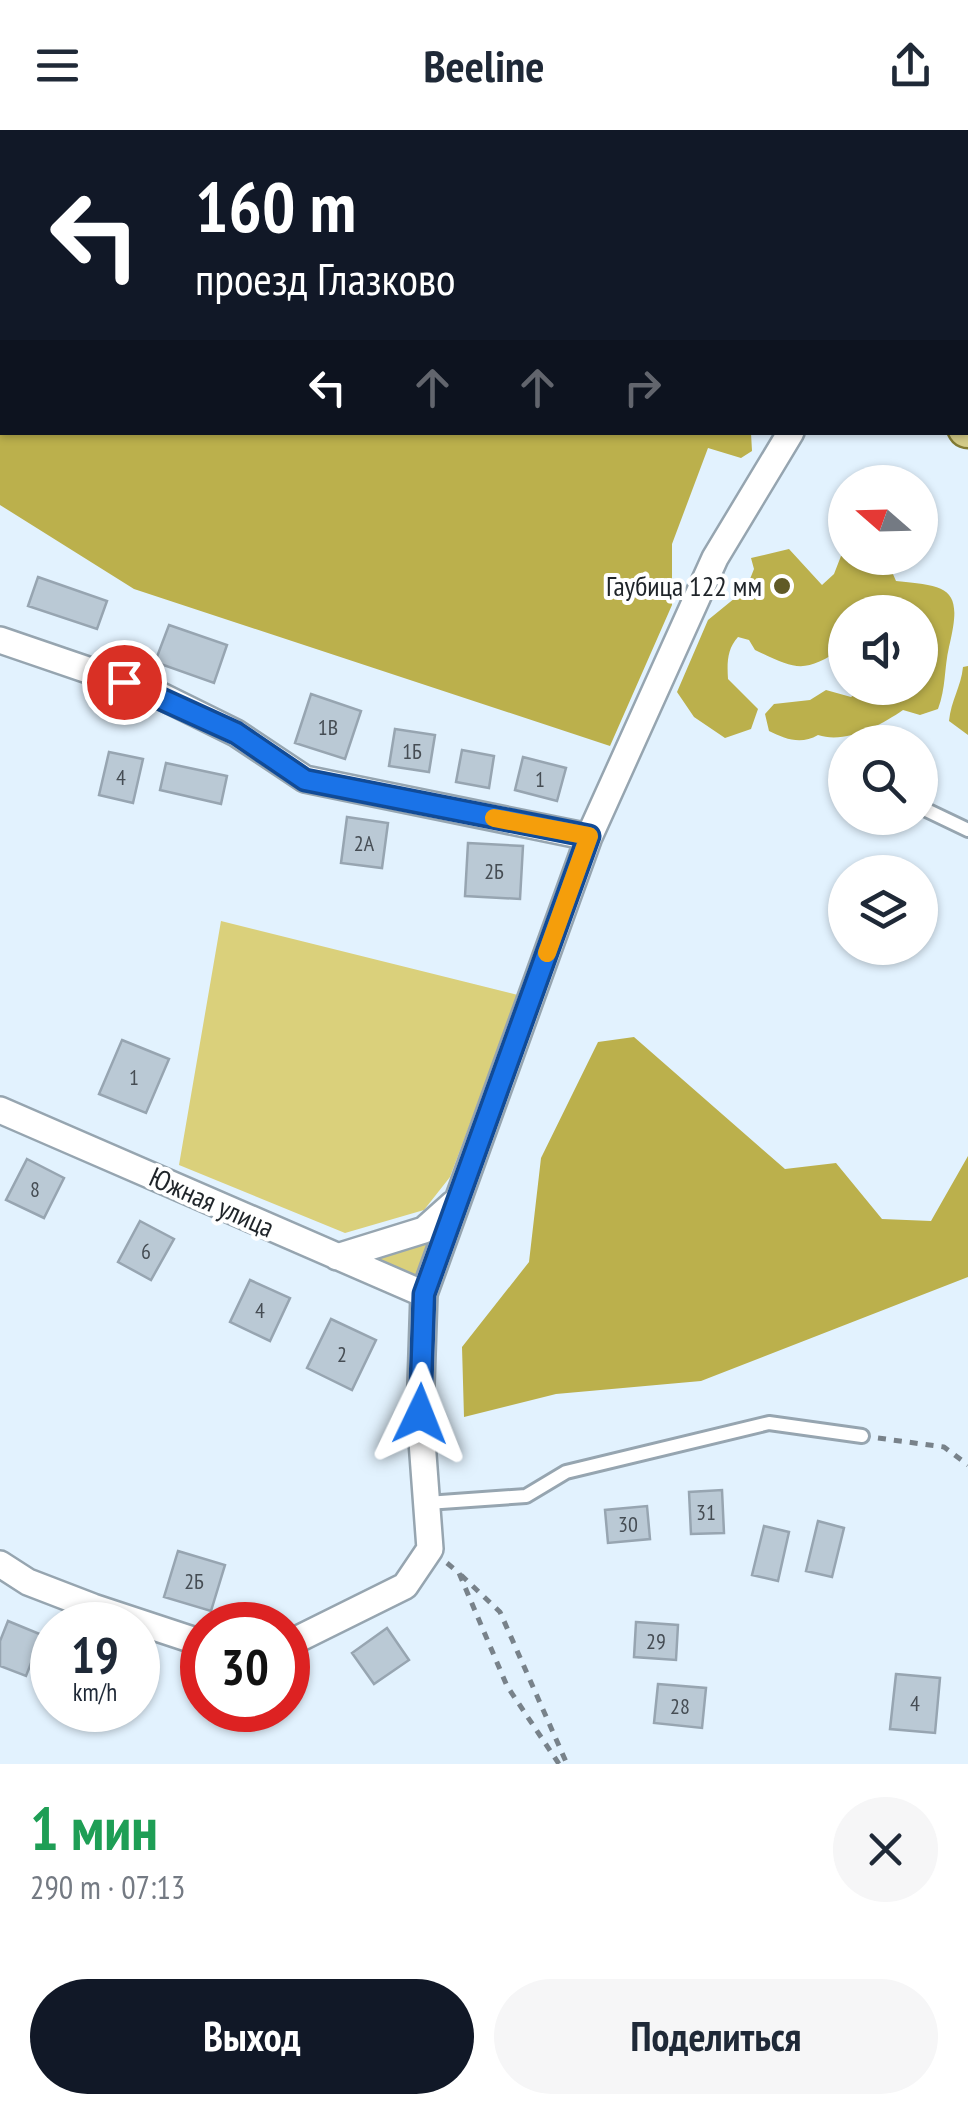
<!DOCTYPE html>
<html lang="ru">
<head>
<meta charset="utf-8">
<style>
  body { margin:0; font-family:"PT Sans Narrow",sans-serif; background:#f6f6f7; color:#1f2937; height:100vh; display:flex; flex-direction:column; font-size:38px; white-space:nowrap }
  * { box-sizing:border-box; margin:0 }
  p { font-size:32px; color:#747a83 }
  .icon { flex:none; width:55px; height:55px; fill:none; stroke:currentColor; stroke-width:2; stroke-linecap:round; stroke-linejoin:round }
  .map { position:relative; height:1634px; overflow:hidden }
  .side { display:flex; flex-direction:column; background:#fff; flex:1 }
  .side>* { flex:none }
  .hud { position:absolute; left:0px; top:0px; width:970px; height:305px; box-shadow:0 2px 8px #0004; background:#111827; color:#fff; overflow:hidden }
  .needle { width:65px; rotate:290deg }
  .controls { position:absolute; left:828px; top:335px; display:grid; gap:20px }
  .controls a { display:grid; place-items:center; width:110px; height:110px; border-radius:50%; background:#fff; box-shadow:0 2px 8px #0004; font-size:50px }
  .speed { position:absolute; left:30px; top:1472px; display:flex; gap:20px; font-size:50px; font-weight:700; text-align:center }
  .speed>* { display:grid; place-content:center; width:130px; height:130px; border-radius:50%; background:#fff; box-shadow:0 2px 8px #0004; line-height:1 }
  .speed small { font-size:25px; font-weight:400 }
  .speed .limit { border:15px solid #d22; background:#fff; color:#111 }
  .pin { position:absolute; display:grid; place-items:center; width:85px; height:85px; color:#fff; margin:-42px; border:5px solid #fff; border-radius:50%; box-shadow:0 2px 10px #0007 }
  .me { position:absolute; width:110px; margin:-55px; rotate:2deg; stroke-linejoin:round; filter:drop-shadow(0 0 8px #0008) }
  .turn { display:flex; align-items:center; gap:35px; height:210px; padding:0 30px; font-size:45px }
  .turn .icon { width:130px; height:130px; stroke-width:2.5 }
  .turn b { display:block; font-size:70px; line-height:85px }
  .lanes { display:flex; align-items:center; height:95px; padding:0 30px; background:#0003; justify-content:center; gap:50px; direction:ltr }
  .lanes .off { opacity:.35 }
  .round { display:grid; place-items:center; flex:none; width:105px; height:105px; border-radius:52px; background:#f6f6f7 }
  .headline { display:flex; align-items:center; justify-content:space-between; height:170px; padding:0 30px }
  h1 { font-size:60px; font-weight:600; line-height:75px; color:#1e9e55 }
  .primary-button { display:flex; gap:20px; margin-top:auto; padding:20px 30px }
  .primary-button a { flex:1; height:115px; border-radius:60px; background:#111827; color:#fff; font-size:40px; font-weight:600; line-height:115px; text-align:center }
  .primary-button a+a { background:#f6f6f7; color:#1f2937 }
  header { display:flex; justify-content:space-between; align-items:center; height:130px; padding:0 30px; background:#fff; font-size:45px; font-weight:600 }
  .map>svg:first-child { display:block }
</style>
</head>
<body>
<header><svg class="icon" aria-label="menu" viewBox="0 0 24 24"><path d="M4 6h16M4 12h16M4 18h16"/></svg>Beeline<svg class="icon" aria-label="share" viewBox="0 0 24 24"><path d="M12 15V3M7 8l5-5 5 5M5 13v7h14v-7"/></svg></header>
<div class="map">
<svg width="968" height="1634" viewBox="0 0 968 1634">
  <rect width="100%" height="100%" fill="#e2f2fe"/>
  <path fill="#dad07b" d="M221 791 518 865 450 1047 424 1080 345 1103 179 1035Z
    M429 1111 416 1154 374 1131 375 1125Z"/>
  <path fill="#bbb04c" d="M0 0 133 2H2V302L751 303 752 321 741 328 708 318 672 414V475L610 616 134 459 0 375Z
    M515 0H968V177V2Z
    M789 419 822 455 834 444 841 426 886 428 896 451C951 456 963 459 949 517 944 539 946 558 938 579L920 585 903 580C880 596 845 614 818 605 801 615 785 609 769 601L765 584 774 574 810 570 826 560 851 567 863 558H920V482H845V517C803 544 798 540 755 520L749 510 738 507C727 519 727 533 728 549L758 579 751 599 725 608 694 587 677 562 708 490 746 459 754 439 751 428Z
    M968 536V605L949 591C951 570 961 557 963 537Z
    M634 907 785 1039 836 1033 882 1089 931 1091 968 1026V1147L701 1251 556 1264 464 1287 462 1217 529 1132 541 1028 598 912Z"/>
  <path fill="#bac9d5" stroke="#97a5b1" stroke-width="2.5" d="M38 447 107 471 97 499 28 476Z
    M169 495 227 515 214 553 155 532Z
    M311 564 361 581 345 629 295 613Z
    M395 599 435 605 429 642 389 636Z
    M462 620 494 626 489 658 456 652Z
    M109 622 143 629 133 673 99 665Z
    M523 627 566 638 557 671 515 660Z
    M166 633 227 646 221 674 160 660Z
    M347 687 388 693 382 738 341 733Z
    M468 713 523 716 520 769 465 766Z
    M122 910 169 929 146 983 99 964Z
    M27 1029 64 1048 44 1088 6 1070Z
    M140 1091 174 1109 151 1150 118 1132Z
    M250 1150 290 1168 270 1211 230 1192Z
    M331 1189 376 1210 352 1260 307 1238Z
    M722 1360 724 1403 691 1404 689 1362Z
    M647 1376 650 1409 608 1413 605 1380Z
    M818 1391 844 1398 832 1447 806 1441Z
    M764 1396 789 1402 778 1451 752 1445Z
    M178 1421 225 1435 211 1481 164 1467Z
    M8 1491 42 1505 26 1546 0 1536V1511Z
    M636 1492 678 1495 676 1530 634 1527Z
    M387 1498 409 1530 374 1554 352 1523Z
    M896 1544 940 1548 935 1603 890 1599Z
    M658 1554 706 1558 702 1598 654 1593Z"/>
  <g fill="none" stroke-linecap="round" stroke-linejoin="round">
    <g stroke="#96a5b0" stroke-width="18">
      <path id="service" d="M920 677 968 700
        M427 1373 526 1366 566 1342 769 1293 862 1306"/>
    </g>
    <g stroke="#96a5b0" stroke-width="30">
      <path id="minor" d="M0 510 155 563 236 603 305 649 589 707
        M0 980 424 1164
        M337 1127 424 1100 453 1074
        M0 1434 28 1452 93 1477 202 1513
        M288 1514 405 1456 430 1419 420 1284 424 1164 589 707 715 428 791 302"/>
    </g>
    <g stroke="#837c34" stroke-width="45">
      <path id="primary" d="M443 0 448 2
        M968 296V297"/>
    </g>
    <path stroke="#78828a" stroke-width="5" stroke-dasharray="8 8" stroke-linecap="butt" d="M878 1308 944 1317 968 1335
      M447 1433 459 1443 507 1556 559 1634
      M461 1445 500 1482 567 1634"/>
    <use href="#service" stroke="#fff" stroke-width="12"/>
    <use href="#minor" stroke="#fff" stroke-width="25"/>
    <use href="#primary" stroke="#d5cd89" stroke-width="40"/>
  </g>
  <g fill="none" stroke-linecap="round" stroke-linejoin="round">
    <g stroke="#114b97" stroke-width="25">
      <path id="route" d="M124 552 236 603 305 650 589 706 424 1164 420 1284"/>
    </g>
    <use href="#route" stroke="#1a73e8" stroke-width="18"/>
    <path stroke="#f59e0b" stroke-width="18" d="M494 688 589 706 547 823"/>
  </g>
  <circle fill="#605a26" stroke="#fff" stroke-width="4" cx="782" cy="456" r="10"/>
  <g text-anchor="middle" stroke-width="8" stroke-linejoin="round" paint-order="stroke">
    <g font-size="22" fill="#464d54">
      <text x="328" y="605">1В</text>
      <text x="412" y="629">1Б</text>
      <text x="121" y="655">4</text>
      <text x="540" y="657">1</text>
      <text x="364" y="721">2А</text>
      <text x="494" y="749">2Б</text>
      <text x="134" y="955">1</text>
      <text x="35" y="1067">8</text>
      <text x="146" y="1129">6</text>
      <text x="260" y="1188">4</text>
      <text x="342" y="1232">2</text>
      <text x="706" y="1390">31</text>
      <text x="628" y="1402">30</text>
      <text x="194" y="1459">2Б</text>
      <text x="656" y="1519">29</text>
      <text x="915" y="1581">4</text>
      <text x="680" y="1584">28</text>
    </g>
    <g font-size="28" fill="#1f2429" stroke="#fff" text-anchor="end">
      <text x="762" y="466">Гаубица 122 мм</text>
    </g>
    <g font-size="28" fill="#1f2429" stroke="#fff">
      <text transform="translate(212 1072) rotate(24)" y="10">Южная улица</text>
    </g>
  </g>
</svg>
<div class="controls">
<a><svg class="needle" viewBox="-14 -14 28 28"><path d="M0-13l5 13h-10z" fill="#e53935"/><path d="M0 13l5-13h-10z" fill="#747a83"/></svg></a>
<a><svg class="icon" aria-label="sound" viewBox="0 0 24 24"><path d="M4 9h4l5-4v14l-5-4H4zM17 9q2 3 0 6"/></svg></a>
<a><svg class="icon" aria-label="search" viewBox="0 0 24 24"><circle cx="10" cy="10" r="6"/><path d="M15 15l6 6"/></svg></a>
<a><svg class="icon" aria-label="layers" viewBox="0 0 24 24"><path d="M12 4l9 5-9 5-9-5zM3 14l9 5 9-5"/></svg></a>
</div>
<div class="speed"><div>19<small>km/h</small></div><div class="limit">30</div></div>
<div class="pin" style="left:124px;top:552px;background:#d93025"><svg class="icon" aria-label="arrive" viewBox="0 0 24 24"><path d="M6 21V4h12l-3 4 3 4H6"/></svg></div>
<svg class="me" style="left:420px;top:1284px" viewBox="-20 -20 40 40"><path d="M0-17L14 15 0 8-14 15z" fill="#1a73e8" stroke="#fff" stroke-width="4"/></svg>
<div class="hud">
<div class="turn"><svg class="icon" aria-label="left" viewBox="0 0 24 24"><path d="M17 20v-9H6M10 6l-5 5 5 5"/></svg><div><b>160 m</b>проезд Глазково</div></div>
<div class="lanes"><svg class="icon" aria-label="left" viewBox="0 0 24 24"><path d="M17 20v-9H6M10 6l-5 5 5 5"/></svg><svg class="icon off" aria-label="ahead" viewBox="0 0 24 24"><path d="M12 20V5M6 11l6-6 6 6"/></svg><svg class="icon off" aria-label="ahead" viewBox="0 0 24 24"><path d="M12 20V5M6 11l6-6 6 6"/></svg><svg class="icon off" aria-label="right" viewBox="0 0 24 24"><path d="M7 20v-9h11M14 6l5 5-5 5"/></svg></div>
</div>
</div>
<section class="side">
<div class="headline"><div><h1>1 мин</h1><p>290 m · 07:13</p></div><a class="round"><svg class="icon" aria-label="close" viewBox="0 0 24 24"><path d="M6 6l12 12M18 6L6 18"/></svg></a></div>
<div class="primary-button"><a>Выход</a><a>Поделиться</a></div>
</section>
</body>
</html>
